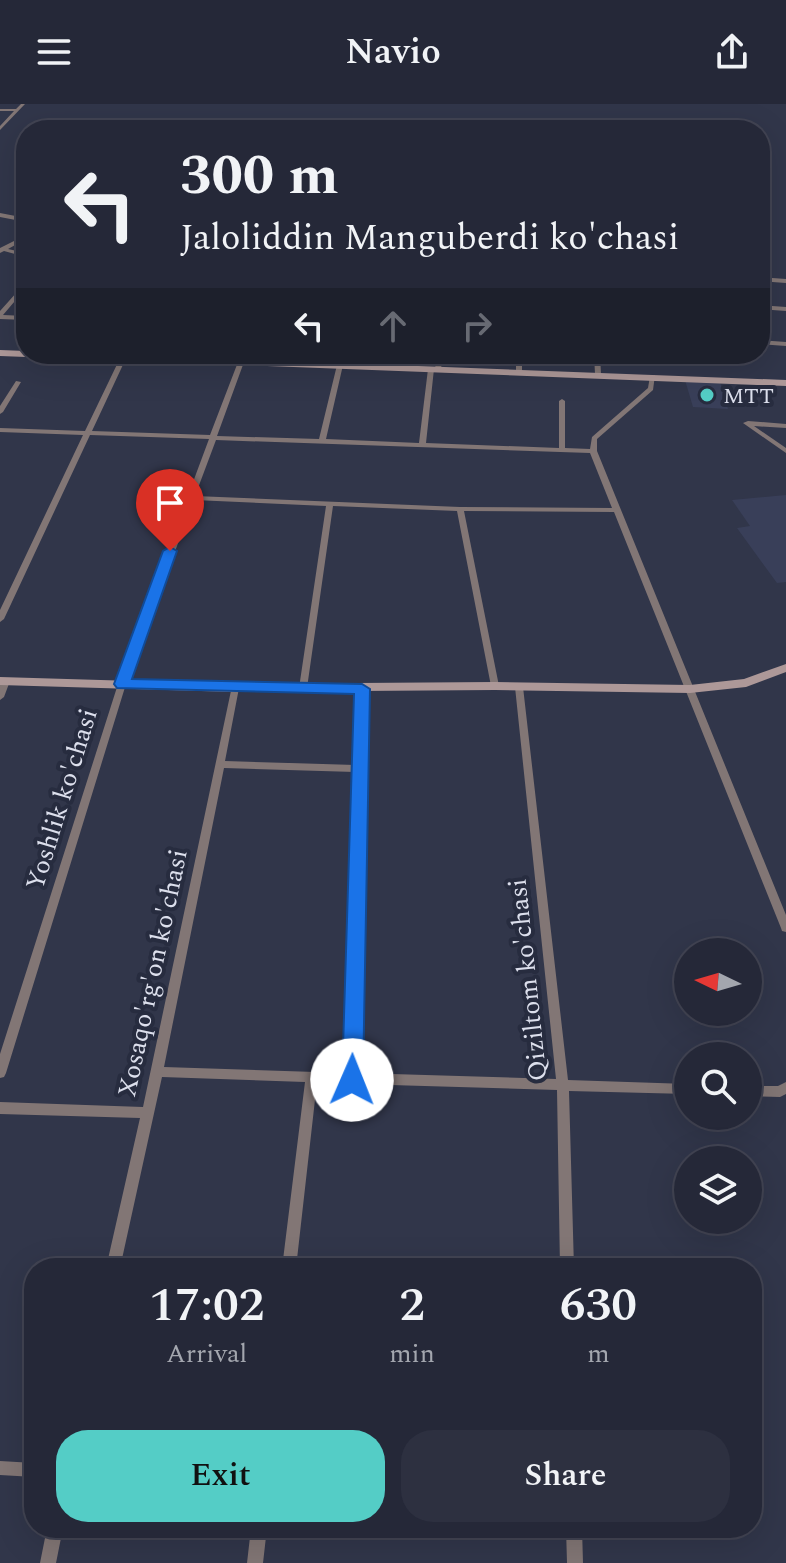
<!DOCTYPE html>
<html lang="en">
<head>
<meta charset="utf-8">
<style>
  body { margin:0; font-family:Spectral,serif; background:#2d3040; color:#f1f3f6; height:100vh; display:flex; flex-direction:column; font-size:30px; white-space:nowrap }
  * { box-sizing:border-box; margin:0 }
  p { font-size:26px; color:#a3a6ae }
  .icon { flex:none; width:44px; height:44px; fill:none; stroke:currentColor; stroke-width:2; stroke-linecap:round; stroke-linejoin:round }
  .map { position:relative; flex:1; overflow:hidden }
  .panel { position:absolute; left:24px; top:1154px; width:738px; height:280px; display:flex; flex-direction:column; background:#252838; border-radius:32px; box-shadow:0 8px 32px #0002,0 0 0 2px #424453 }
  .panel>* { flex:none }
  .banner { position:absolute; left:16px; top:16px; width:754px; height:244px; border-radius:32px; box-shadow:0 8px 32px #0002,0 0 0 2px #424453; background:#252838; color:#f1f3f6; overflow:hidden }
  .needle { width:52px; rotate:275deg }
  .tools { position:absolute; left:674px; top:834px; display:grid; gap:16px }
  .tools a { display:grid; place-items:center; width:88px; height:88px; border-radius:50%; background:#252838; box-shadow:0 8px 32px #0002,0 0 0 2px #424453; font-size:40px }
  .pin { position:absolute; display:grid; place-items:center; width:68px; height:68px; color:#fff; margin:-82px -34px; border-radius:50% 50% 50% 0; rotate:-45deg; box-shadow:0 0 8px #0007 }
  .pin .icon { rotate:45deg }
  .me { position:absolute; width:88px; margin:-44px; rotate:1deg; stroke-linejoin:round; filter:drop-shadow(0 0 6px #0008) }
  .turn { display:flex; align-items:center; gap:28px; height:168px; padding:0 32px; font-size:36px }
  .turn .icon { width:104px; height:104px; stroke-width:2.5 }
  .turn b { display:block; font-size:56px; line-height:68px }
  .lanes { display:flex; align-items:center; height:76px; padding:0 32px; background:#0003; justify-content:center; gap:40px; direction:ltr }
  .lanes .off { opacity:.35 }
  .eta { display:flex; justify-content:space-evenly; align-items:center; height:136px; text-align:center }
  .eta b { font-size:48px; font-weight:600; line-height:56px }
  .primary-button { display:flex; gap:16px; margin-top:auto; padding:16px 32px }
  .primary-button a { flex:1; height:92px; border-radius:32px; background:#54cdc6; color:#111; font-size:32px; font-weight:600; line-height:92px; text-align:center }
  .primary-button a+a { background:#2d3040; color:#f1f3f6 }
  header { display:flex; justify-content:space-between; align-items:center; height:104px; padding:0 32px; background:#252838; font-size:36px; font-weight:600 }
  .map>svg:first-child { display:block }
</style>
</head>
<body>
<header><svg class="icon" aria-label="menu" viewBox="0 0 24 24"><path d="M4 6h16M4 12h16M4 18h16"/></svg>Navio<svg class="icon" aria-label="share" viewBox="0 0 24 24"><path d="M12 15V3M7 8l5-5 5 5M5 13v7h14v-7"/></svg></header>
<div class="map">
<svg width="786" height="1459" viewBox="0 0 786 1459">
  <rect width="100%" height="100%" fill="#31364a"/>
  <path fill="#393f59" d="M685 276 720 278 728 305 693 303Z
    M786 391V478L777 479 737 424 750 422 732 396Z"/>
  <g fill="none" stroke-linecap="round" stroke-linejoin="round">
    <path fill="#827675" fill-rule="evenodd" d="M21 0H25L0 26V22L14 7H0V5H16Z
      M25 87H26V91L22 89Z
      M0 109 26 114V118L0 113Z
      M26 131V135L8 145 26 149V153L4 147 0 149V144Z
      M760 173 786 175V179L760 177Z
      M26 178V184L3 211 26 212V216L0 215V207Z
      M760 201 786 203V207L760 205Z
      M760 236 786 238V242L760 240Z
      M122 250H128L92 327 210 331 238 258 241 256 244 258 217 332 319 335 337 261 340 259 343 261 326 335 419 339 428 265 431 263 434 265 426 339 559 344V297L562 295 565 297V344L590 345 592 333 648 284 650 272 655 271 653 286 597 335V347L786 811V828L782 827 781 824 614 408 464 407 499 582 495 585 491 582 457 407 333 402 307 584 303 587 299 584 326 402 194 396 126 580 6 969 4 973 0 974V950L118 580 209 335 90 331 4 515 0 518V506L83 331 0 328V324L85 327ZM216 336 590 349 612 404 460 403 195 392Z
      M355 250H361L358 262 355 264 352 262Z
      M437 250H443L441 265 438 267 435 265Z
      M516 250H522V268L519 270 516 268Z
      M594 250H600L601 270 598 272 595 270Z
      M16 277 21 278 3 308 0 310V302Z
      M748 317 786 320V324L754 322 786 344V349L743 319Z
      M6 574 10 577 4 593 0 596V581L3 575Z
      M519 580 523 583 568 976 688 980V990L569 987 574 1164H560L557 986 356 980 352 981 348 979 317 978 296 1164H282L305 978 162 973 120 1164H106L140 1014 0 1010V998L143 1003 232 582H238L239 584 225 657 355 661 358 585 362 582 366 585 358 969 556 975 515 583ZM224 664 355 668 346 969 164 963Z
      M786 978V990L780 993 748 992V982H778Z
      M0 1357 34 1359V1373L0 1371Z
      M47 1424H63L56 1459H40Z
      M251 1424H267L263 1459H247Z
      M566 1424H582L583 1459H567Z"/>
    <path fill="#ad9898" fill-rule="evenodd" d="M0 246 26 247V250H30L26 253 0 252Z
      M31 250H103L786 276V282L35 253Z
      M786 560V568L746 583 690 589 495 586 235 588 0 581V573L235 580 495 578 690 581 744 575Z"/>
  </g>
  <path fill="#1a73e8" stroke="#114b97" stroke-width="2" d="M170 443 177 447 132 575 362 580 370 585 363 976 360 983 352 986 345 983 342 976 354 590 117 584 114 580 163 447Z"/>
  <circle fill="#54cdc6" stroke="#272c3f" stroke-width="3" cx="707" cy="291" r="8"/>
  <g text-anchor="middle" stroke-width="8" stroke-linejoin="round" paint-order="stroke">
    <g font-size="22" fill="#dcdfec" stroke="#272c3f" text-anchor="start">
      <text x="723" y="299">MTT</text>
    </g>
    <g font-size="26" fill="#dcdfec" stroke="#272c3f">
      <text transform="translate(61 695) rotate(-73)" y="9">Yoshlik ko'chasi</text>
      <text transform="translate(152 869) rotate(-78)" y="9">Xosaqo'rg'on ko'chasi</text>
      <text transform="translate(527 876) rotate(-96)" y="9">Qiziltom ko'chasi</text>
    </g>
  </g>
</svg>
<div class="tools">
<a><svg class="needle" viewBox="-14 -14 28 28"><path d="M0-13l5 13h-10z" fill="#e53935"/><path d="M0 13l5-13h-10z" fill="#a3a6ae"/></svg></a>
<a><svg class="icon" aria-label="search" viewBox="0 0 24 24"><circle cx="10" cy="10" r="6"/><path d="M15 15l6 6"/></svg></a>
<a><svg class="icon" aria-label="layers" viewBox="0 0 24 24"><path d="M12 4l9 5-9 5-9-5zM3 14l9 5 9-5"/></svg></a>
</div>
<div class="pin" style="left:170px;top:447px;background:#d93025"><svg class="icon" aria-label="arrive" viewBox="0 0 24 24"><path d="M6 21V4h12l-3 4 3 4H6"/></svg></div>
<svg class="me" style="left:352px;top:976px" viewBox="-20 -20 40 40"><circle r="19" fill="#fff"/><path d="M0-13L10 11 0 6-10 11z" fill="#1a73e8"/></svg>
<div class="banner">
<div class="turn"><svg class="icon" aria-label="left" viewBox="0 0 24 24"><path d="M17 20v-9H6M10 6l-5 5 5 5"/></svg><div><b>300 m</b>Jaloliddin Manguberdi ko'chasi</div></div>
<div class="lanes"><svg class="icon" aria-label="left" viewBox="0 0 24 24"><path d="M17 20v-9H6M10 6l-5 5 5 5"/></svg><svg class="icon off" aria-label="ahead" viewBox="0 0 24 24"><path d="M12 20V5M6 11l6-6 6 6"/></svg><svg class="icon off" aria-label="right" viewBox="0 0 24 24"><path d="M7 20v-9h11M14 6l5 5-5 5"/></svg></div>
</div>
<section class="panel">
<div class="eta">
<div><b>17:02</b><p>Arrival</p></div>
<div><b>2</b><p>min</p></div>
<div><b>630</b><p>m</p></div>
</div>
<div class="primary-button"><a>Exit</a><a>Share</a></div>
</section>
</div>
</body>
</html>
